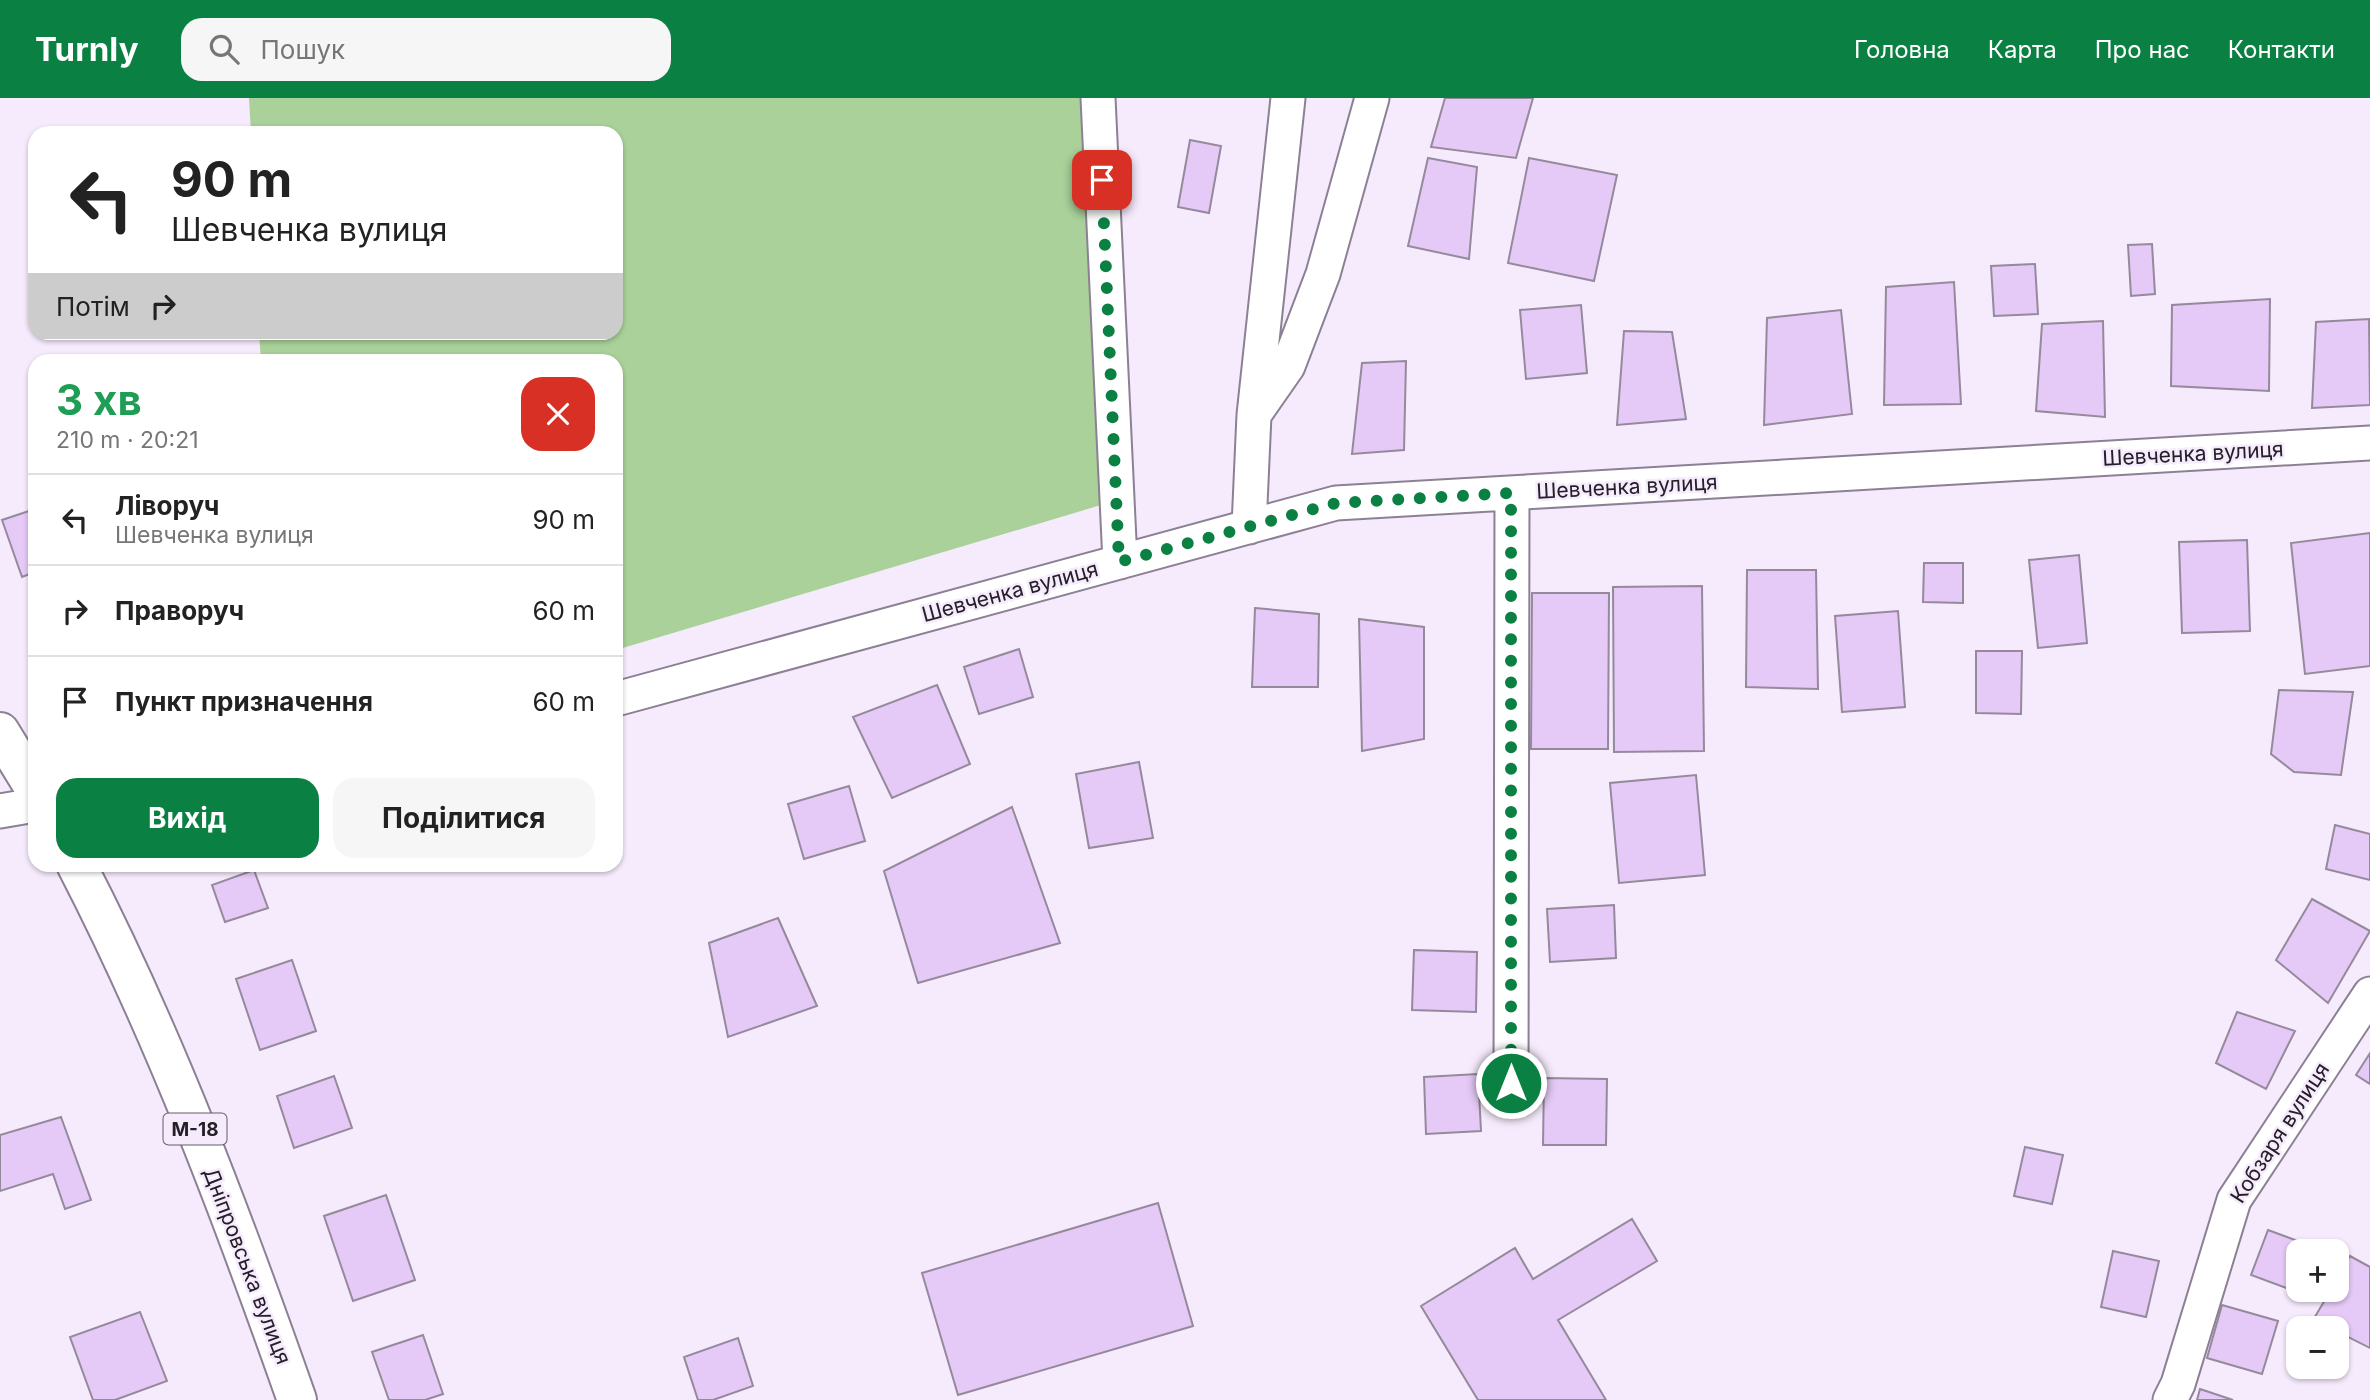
<!DOCTYPE html>
<html lang="uk">
<head>
<meta charset="utf-8">
<style>
  body { margin:0; font-family:Inter,sans-serif; background:#f6f6f6; color:#222; height:100vh; display:flex; flex-direction:column; font-size:26px; white-space:nowrap }
  * { box-sizing:border-box; margin:0 }
  p { font-size:23px; color:#767676 }
  .icon { flex:none; width:38px; height:38px; fill:none; stroke:currentColor; stroke-width:2; stroke-linecap:round; stroke-linejoin:round }
  .map { position:relative; flex:1; overflow:hidden }
  .sheet { position:absolute; left:28px; top:256px; width:595px; height:518px; display:flex; flex-direction:column; background:#fff; border-radius:21px; box-shadow:0 2px 5px #0004 }
  .sheet>* { flex:none }
  .hud { position:absolute; left:28px; top:28px; width:595px; height:214px; border-radius:21px; box-shadow:0 2px 5px #0004; background:#fff; color:#222; overflow:hidden }
  .tools { position:absolute; left:2286px; top:1141px; display:grid; gap:14px }
  .tools a { display:grid; place-items:center; width:63px; height:63px; border-radius:14px; background:#fff; box-shadow:0 2px 5px #0004; font-size:35px }
  .pin { position:absolute; display:grid; place-items:center; width:60px; height:60px; color:#fff; margin:-30px; border-radius:14px; box-shadow:0 4px 10px #0006 }
  .me { position:absolute; width:77px; margin:-38px; rotate:0deg; stroke-linejoin:round; filter:drop-shadow(0 0 5px #0008) }
  .turn { display:flex; align-items:center; gap:24px; height:147px; padding:0 28px; font-size:32px }
  .turn .icon { width:91px; height:91px; stroke-width:2.5 }
  .turn b { display:block; font-size:49px; line-height:60px }
  .then { display:flex; align-items:center; height:66px; padding:0 28px; background:#0003; gap:14px; font-size:26px }
  .round { display:grid; place-items:center; flex:none; width:74px; height:74px; border-radius:21px; background:#f6f6f6 }
  .overview { display:flex; align-items:center; justify-content:space-between; height:119px; padding:0 28px }
  h1 { font-size:42px; font-weight:700; line-height:52px; color:#1e9e55 }
  .cta { display:flex; gap:14px; margin-top:auto; padding:14px 28px }
  .cta a { flex:1; height:80px; border-radius:21px; background:#0b8043; color:#fff; font-size:28px; font-weight:700; line-height:80px; text-align:center }
  .cta a+a { background:#f6f6f6; color:#222 }
  ul { padding:0; list-style:none }
  li { display:flex; align-items:center; gap:21px; height:91px; padding:0 28px; border-top:2px solid #e0e0e0 }
  li div { flex:1 }
  li b { display:block; font-size:26px }
  li em { font-style:normal }
  header { display:flex; align-items:center; gap:42px; box-sizing:border-box; height:98px; padding:0 35px; background:#0b8043; color:#fff }
  header strong { font-size:33px }
  nav { display:flex; gap:38px; margin-inline-start:auto; font-size:24px }
  .search { width:490px; height:63px; background:#f6f6f6; display:flex; align-items:center; gap:18px; box-sizing:border-box; padding:0 24px; border-radius:21px; color:#767676; font-size:26px }
  .map>svg:first-child { display:block }
</style>
</head>
<body>
<header>
<strong>Turnly</strong>
<div class="search"><svg class="icon" aria-label="search" viewBox="0 0 24 24"><circle cx="10" cy="10" r="6"/><path d="M15 15l6 6"/></svg>Пошук</div>
<nav><a>Головна</a><a>Карта</a><a>Про нас</a><a>Контакти</a></nav>
</header>
<div class="map">
<svg width="2370" height="1302" viewBox="0 0 2370 1302">
  <rect width="100%" height="100%" fill="#f6ebfc"/>
  <path fill="#aad199" d="M249 0H1084L1101 407 616 552V262H261L259 235 616 234V35H251Z"/>
  <path fill="#e5c9f7" stroke="#95899c" stroke-width="2" d="M1445 0H1533L1516 60 1431 49Z
    M1190 42 1221 48 1209 115 1178 109Z
    M1428 60 1477 69 1469 161 1408 148Z
    M1529 60 1617 77 1594 183 1508 165Z
    M2152 146 2155 196 2131 198 2128 147Z
    M2035 166 2038 216 1994 218 1991 168Z
    M1954 184 1961 306 1884 307 1886 189Z
    M2270 201 2269 293 2171 288 2172 207Z
    M1581 207 1587 275 1526 281 1520 212Z
    M1841 212 1852 316 1764 327 1767 220Z
    M2369 221 2370 307 2312 310 2316 224Z
    M2103 223 2105 319 2036 313 2042 226Z
    M1624 233 1672 234 1686 321 1617 327Z
    M1406 263 1404 352 1352 356 1362 265Z
    M35 411V474L22 479 2 422Z
    M2370 435V568L2305 576 2291 445Z
    M2247 442 2250 533 2182 535 2179 444Z
    M2079 457 2087 545 2038 550 2029 462Z
    M1924 465H1963V505L1923 504Z
    M1747 472H1816L1818 591 1746 589Z
    M1702 488 1704 653 1614 654 1613 489Z
    M1532 495H1609L1608 651H1531Z
    M1255 510 1319 516 1318 589H1252Z
    M1898 513 1905 609 1842 614 1835 518Z
    M1359 521 1424 529V641L1362 653Z
    M1019 551 1033 599 979 616 964 569Z
    M1976 553H2022L2021 616 1976 615Z
    M937 587 970 666 892 700 853 619Z
    M2279 592 2353 594 2341 677 2294 674 2271 656Z
    M1139 664 1153 740 1089 750 1076 676Z
    M1696 677 1705 777 1619 785 1610 685Z
    M849 688 865 743 804 761 788 706Z
    M1012 709 1060 845 918 885 884 773Z
    M2335 727 2370 736V782L2326 771Z
    M254 772 268 810 225 824 212 787Z
    M2312 801 2370 833 2328 905 2276 862Z
    M1614 807 1616 860 1550 864 1547 811Z
    M778 820 817 908 728 939 709 845Z
    M1414 852 1477 854 1476 914 1412 912Z
    M292 862 316 933 260 952 236 881Z
    M2237 914 2295 933 2266 991 2216 965Z
    M2370 955V986L2356 977Z
    M1478 976 1481 1033 1426 1036 1424 979Z
    M334 978 352 1030 294 1050 277 998Z
    M1544 980 1607 981 1606 1047H1543Z
    M61 1019 91 1102 65 1111 53 1076 0 1093V1037Z
    M2025 1049 2063 1057 2052 1106 2014 1098Z
    M386 1097 415 1182 353 1203 324 1118Z
    M1158 1105 1193 1228 958 1297 922 1175Z
    M1632 1121 1657 1163 1558 1222 1606 1302H1478L1421 1208 1515 1150 1533 1181Z
    M2268 1132 2306 1146 2303 1153H2298V1167L2289 1191 2251 1177Z
    M2113 1153 2159 1163 2146 1219 2101 1209Z
    M2350 1158 2370 1169V1250L2336 1233V1230L2313 1222 2331 1192H2336V1182Z
    M2222 1207 2278 1223 2262 1276 2207 1260Z
    M140 1214 167 1283 115 1302H93L70 1239Z
    M423 1237 443 1296 425 1302H389L372 1254Z
    M738 1240 753 1288 713 1302H698L684 1259Z
    M2200 1291 2233 1302H2197Z"/>
  <g fill="none" stroke-linecap="round" stroke-linejoin="round">
    <g stroke="#8c8194" stroke-width="37">
      <path id="street" d="M1098 0 1120 464
        M1256 314 1288 268 1323 176 1372 0
        M1249 429 1254 317 1288 0
        M616 601 1336 405 2370 345
        M0 713 35 707
        M1511 985 1512 395
        M2170 1302 2178 1286 2234 1102 2370 896"/>
    </g>
    <g stroke="#8c8194" stroke-width="42">
      <path id="highway" d="M0 634 35 691
        M76 766C165 938 233 1120 297 1302"/>
    </g>
    <use href="#street" stroke="#fff" stroke-width="33"/>
    <use href="#highway" stroke="#fff" stroke-width="38"/>
  </g>
  <g fill="none" stroke-linecap="round" stroke-linejoin="round">
    <path stroke="#0b8043" stroke-width="12" stroke-dasharray="0 21.6" d="M1102 82 1119 464 1336 405 1511 395V985"/>
  </g>
  <g text-anchor="middle" stroke-width="5" stroke-linejoin="round" paint-order="stroke">
    <rect fill="#f6ebfc" stroke="#645d68" stroke-width="2" x="163.5" y="1015.5" width="63" height="31" rx="5"/>
    <g font-size="19" font-weight="bold" fill="#252028">
      <text x="195" y="1038">М-18</text>
    </g>
    <g font-size="21" fill="#252028" stroke="#f6ebfc">
      <text transform="translate(2193 356) rotate(-3)" y="7">Шевченка вулиця</text>
      <text transform="translate(1627 389) rotate(-3)" y="7">Шевченка вулиця</text>
      <text transform="translate(1010 494) rotate(-15)" y="7">Шевченка вулиця</text>
      <text transform="translate(2280 1035) rotate(-57)" y="7">Кобзаря вулиця</text>
      <text transform="translate(247 1168) rotate(69)" y="7">Дніпровська вулиця</text>
    </g>
  </g>
</svg>
<div class="tools">
<a>+</a>
<a>−</a>
</div>
<div class="pin" style="left:1102px;top:82px;background:#d93025"><svg class="icon" aria-label="arrive" viewBox="0 0 24 24"><path d="M6 21V4h12l-3 4 3 4H6"/></svg></div>
<svg class="me" style="left:1511px;top:985px" viewBox="-20 -20 40 40"><circle r="17" fill="#0b8043" stroke="#fff" stroke-width="3"/><path d="M0-11L8 9 0 5-8 9z" fill="#fff"/></svg>
<div class="hud">
<div class="turn"><svg class="icon" aria-label="left" viewBox="0 0 24 24"><path d="M17 20v-9H6M10 6l-5 5 5 5"/></svg><div><b>90 m</b>Шевченка вулиця</div></div>
<div class="then">Потім<svg class="icon" aria-label="right" viewBox="0 0 24 24"><path d="M7 20v-9h11M14 6l5 5-5 5"/></svg></div>
</div>
<section class="sheet">
<div class="overview"><div><h1>3 хв</h1><p>210 m · 20:21</p></div><a class="round" style="background:#d93025;color:#fff"><svg class="icon" aria-label="close" viewBox="0 0 24 24"><path d="M6 6l12 12M18 6L6 18"/></svg></a></div>
<ul>
<li><svg class="icon" aria-label="left" viewBox="0 0 24 24"><path d="M17 20v-9H6M10 6l-5 5 5 5"/></svg><div><b>Ліворуч</b><p>Шевченка вулиця</p></div><em>90 m</em></li>
<li><svg class="icon" aria-label="right" viewBox="0 0 24 24"><path d="M7 20v-9h11M14 6l5 5-5 5"/></svg><div><b>Праворуч</b></div><em>60 m</em></li>
<li><svg class="icon" aria-label="arrive" viewBox="0 0 24 24"><path d="M6 21V4h12l-3 4 3 4H6"/></svg><div><b>Пункт призначення</b></div><em>60 m</em></li>
</ul>
<div class="cta"><a>Вихід</a><a>Поділитися</a></div>
</section>
</div>
</body>
</html>
